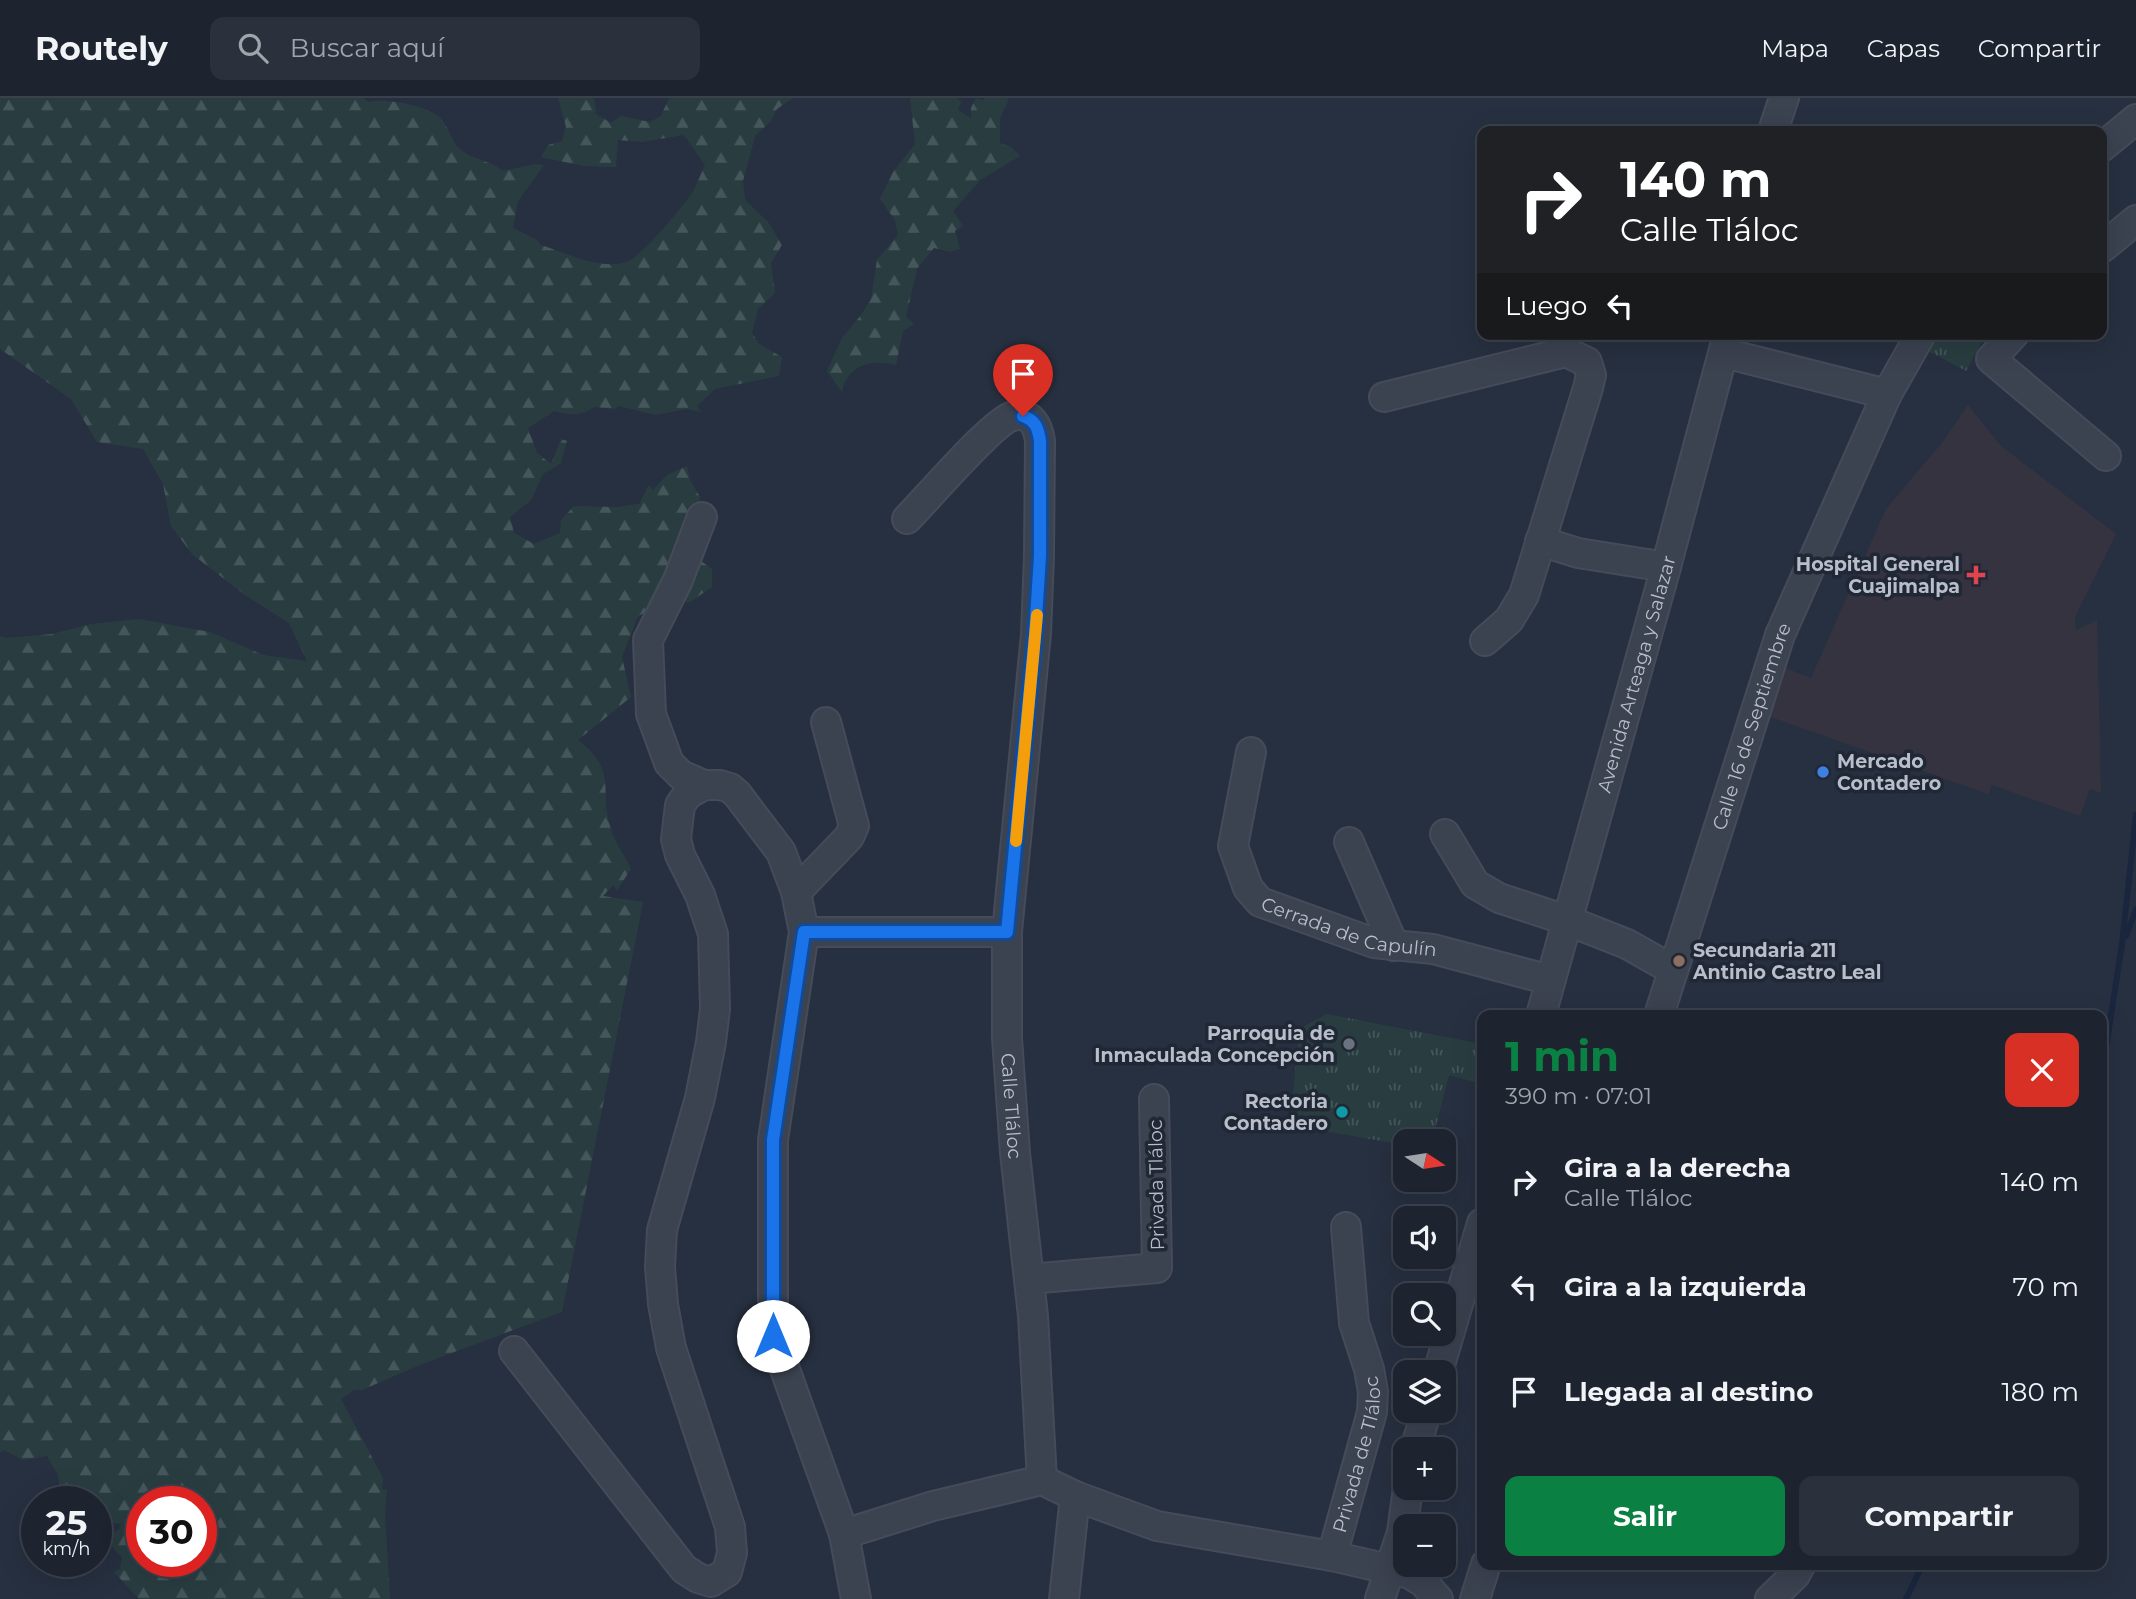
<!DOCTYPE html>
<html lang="es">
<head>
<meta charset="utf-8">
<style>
  body { margin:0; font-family:Montserrat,sans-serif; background:#2a303c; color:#f1f3f6; height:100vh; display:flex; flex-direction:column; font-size:26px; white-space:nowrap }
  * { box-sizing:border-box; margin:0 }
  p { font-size:23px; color:#a0a4ab }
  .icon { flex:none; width:38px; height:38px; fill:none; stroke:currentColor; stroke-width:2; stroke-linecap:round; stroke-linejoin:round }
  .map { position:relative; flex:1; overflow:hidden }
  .sheet { position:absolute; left:1477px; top:912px; width:630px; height:560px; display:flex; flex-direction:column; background:#1d2430; border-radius:14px; box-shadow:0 7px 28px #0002,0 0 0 2px #3b414c }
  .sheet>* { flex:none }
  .top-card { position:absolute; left:1477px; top:28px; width:630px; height:214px; border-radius:14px; box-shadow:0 7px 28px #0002,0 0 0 2px #3b414c; background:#202124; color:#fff; overflow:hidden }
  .needle { width:46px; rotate:102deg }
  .buttons { position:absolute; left:1393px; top:1031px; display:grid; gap:14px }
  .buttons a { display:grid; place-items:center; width:63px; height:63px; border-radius:14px; background:#1d2430; box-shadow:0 7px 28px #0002,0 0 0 2px #3b414c; font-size:35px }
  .speed { position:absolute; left:21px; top:1388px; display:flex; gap:14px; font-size:35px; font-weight:700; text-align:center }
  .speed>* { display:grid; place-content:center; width:91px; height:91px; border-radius:50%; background:#1d2430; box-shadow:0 7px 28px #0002,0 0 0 2px #3b414c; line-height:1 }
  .speed small { font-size:18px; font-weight:400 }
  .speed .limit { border:10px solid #d22; background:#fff; color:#111 }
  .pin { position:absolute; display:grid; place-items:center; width:60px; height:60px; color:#fff; margin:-72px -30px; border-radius:50% 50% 50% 0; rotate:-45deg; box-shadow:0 0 7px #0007 }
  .pin .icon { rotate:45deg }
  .me { position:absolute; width:77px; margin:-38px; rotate:0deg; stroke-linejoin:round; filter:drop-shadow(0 0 5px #0008) }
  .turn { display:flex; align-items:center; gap:24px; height:147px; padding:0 28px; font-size:32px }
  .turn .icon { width:91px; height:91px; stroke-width:2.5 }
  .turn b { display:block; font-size:49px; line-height:60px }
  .then { display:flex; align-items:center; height:66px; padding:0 28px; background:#0003; gap:14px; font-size:26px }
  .round { display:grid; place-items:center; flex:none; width:74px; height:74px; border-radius:14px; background:#2a303c }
  .summary { display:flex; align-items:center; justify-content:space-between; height:119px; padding:0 28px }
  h1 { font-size:42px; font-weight:700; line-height:52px; color:#0b8043 }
  .action { display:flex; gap:14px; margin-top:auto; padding:14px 28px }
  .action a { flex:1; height:80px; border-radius:14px; background:#0b8043; color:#fff; font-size:28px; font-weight:700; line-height:80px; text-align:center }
  .action a+a { background:#2a303c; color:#f1f3f6 }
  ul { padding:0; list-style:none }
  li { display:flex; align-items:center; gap:21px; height:105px; padding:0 28px }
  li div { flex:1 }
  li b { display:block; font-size:26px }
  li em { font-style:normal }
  header { display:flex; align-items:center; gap:42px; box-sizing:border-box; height:98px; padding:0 35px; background:#1d2430; border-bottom:2px solid #3b414c }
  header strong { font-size:33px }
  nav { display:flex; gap:38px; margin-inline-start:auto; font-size:24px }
  .search { width:490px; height:63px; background:#2a303c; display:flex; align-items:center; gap:18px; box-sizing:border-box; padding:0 24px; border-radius:14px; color:#a0a4ab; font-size:26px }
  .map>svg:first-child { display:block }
</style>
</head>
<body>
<header>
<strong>Routely</strong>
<div class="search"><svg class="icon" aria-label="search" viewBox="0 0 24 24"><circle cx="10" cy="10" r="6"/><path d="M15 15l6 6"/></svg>Buscar aquí</div>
<nav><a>Mapa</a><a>Capas</a><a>Compartir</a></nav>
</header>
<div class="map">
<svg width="2136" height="1501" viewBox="0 0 2136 1501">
  <defs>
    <pattern id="grass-tufts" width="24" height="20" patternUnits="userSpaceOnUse" patternTransform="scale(1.75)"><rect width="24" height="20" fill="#293d41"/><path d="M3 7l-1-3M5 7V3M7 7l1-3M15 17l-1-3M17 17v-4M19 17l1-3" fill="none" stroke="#46575b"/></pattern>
    <pattern id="forest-firs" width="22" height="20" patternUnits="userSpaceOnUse" patternTransform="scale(1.75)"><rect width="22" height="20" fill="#293d41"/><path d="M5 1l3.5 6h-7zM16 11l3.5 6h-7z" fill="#46575b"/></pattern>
  </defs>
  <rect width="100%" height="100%" fill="#273040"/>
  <path fill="#363341" d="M1968 307 2001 348 2116 436 2075 519 2076 532 2097 522 2101 695 2090 691 2080 718 1992 687 1988 696 1768 618 1783 569 1811 580 1886 411 1941 346Z"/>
  <path fill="url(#grass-tufts)" d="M1936 236H1986L1966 273 1928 253Z
    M1327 916 1482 946V986L1449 977 1432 1043H1405V1047L1290 1027 1299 931Z"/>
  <path fill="url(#forest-firs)" fill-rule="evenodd" d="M0 0H364L368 4C384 0 425 7 439 19 448 27 451 43 460 51 474 63 490 62 503 73L535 66 544 67 518 103 513 130 537 142 541 147C566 155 597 171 624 165 641 161 684 107 694 92 698 84 701 75 705 67L684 37 642 44 618 42 616 69 583 68 541 59 548 47 562 43 566 29 558 0H594L596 16 611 25 621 18 650 24 661 18 669 0H793L777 11 771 23 755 38 743 83 745 102 768 124 782 147 771 165 775 195 758 211 752 235 759 246 782 259 779 278 715 291 697 308 701 314 687 311 655 317 619 308 615 311 594 309C580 319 569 317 554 313L528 330 537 355 551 366 561 341 567 343 561 365 543 376 531 402 510 419 514 435 534 446 560 435 561 422 574 408 616 409 639 406 649 387 653 392 667 377 687 368 690 382 700 399 696 415 697 460 712 471V489L690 504 663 506 638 518 622 559 631 599 578 642C619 674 598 691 611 731 615 745 625 758 631 771L617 792 613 787 603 798 643 804 562 1214 422 1266 362 1292H354L341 1301 383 1380 382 1391 387 1392 385 1416 390 1501H139L114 1474 120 1471 122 1460 111 1447 112 1436 119 1431 121 1426 96 1422V1404L61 1403 58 1377 47 1358 23 1362 4 1352 0 1355V538L7 540 52 536 91 526 139 521 210 534 263 557 307 563 289 525 245 497 192 456 171 428 163 386 143 351 97 344 71 301 0 251ZM142 1404H201V1463H142Z
    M910 0H957L961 4 958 12 971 20V10L976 0 984 2V0H1009L1000 20V45L1011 49 1020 58 980 82 953 113 963 128 955 133 960 151 950 154 934 150 917 171 906 219 914 226 903 233 896 267C872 260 847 267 842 294L827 273 842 240 861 217 871 201 877 162 898 137 895 122 880 101 893 74 915 46Z"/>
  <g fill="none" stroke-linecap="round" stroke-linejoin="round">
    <path stroke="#1a263e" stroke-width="6" d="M2126 838 2136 812
      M2102 975 2122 846 2136 717
      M1906 1501 1923 1466"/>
    <g stroke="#454b59" stroke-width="32">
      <g id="minor">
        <path d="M1773 33 1784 0"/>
        <path d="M2102 49 2136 21"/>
        <path d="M2102 150 2136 122"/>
        <path d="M2014 236 1991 261 2106 358"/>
        <path d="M1724 255 1887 296"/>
        <path d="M1384 299 1566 254 1587 264 1591 277 1588 290 1524 497 1509 522 1485 543"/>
        <path d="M702 419 678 482 648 542 651 616 669 665 681 677 704 687H720L730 690 737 696 781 754 796 794 804 834 773 1042V1238L844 1436 856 1501"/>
        <path id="s1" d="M907 421C925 403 993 323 1013 318 1031 313 1038 328 1040 343L1039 458 1036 536 1007 834V940L1015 1055 1033 1218 1042 1382"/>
        <path d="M1540 443 1578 455 1666 469"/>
        <path id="s2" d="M1251 654 1233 748 1248 790 1260 804 1374 845 1433 851 1550 882"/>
        <path d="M1445 736 1475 786 1499 800 1566 822 1627 846 1673 872"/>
        <path d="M1349 744 1394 848"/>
        <path d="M796 794 849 739 854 728 826 624"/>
        <path d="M804 834H1007"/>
        <path id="s3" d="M1541 917 1666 469 1728 236"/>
        <path id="s4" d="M1659 917 1780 537 1887 296 1921 236"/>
        <path d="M1029 1181 1157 1170 1154 1001"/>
        <path d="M514 1253 684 1471 698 1480 711 1484 727 1474 732 1455 730 1429 671 1250 663 1206 660 1169 662 1132 700 1000 711 944 715 911 713 836 700 797 680 757 676 741 680 707 688 696 704 687"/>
        <path d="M1438 1274 1482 1125"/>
        <path d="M1415 1351 1427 1312"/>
        <path d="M844 1436 933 1408 1042 1382 1075 1398 1157 1428 1332 1458 1410 1476 1423 1484 1438 1501"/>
        <path id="s5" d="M1332 1458 1372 1314 1373 1294 1369 1271 1354 1225 1346 1129"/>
        <path d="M1064 1501 1075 1398"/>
        <path d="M1380 1501 1402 1434 1408 1390"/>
        <path d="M1475 1501 1486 1466"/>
        <path d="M1770 1501 1795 1477 1801 1466"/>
      </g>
    </g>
    <use href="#minor" stroke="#3b4250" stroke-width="28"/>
  </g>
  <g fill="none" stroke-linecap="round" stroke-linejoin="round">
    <g stroke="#114b97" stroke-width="18">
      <path id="route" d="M773 1238V1042L804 834H1007L1035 536 1040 458V343C1038 330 1036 323 1023 318"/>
    </g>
    <use href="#route" stroke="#1a73e8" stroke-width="12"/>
    <path stroke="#f59e0b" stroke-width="12" d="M1016 743 1037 517"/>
  </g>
  <path fill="#e0444e" stroke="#202735" stroke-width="2.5" d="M1972.5 466.5h7v7h7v7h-7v7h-7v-7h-7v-7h7z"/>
  <circle fill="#3f7fe0" stroke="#202735" stroke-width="2.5" cx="1823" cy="674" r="7"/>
  <circle fill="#8d6e63" stroke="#202735" stroke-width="2.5" cx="1679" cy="863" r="7"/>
  <circle fill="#6b7280" stroke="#202735" stroke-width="2.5" cx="1349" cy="946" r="7"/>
  <circle fill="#0f9aa8" stroke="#202735" stroke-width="2.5" cx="1342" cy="1014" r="7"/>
  <g text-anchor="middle" stroke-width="7" stroke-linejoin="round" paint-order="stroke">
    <g font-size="19" font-weight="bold" fill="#b8beca" stroke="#202735" text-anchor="end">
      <text x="1960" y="473">Hospital General<tspan x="1960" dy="22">Cuajimalpa</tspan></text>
      <text x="1837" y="670" text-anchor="start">Mercado<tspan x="1837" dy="22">Contadero</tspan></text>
      <text x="1693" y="859" text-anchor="start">Secundaria 211<tspan x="1693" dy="22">Antinio Castro Leal</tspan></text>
      <text x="1335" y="942">Parroquia de<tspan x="1335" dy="22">Inmaculada Concepción</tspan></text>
      <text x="1328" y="1010">Rectoria<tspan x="1328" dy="22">Contadero</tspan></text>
    </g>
    <g font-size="19" fill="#b8beca" stroke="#202735">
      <text dy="7" stroke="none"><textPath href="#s3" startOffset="354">Avenida Arteaga y Salazar</textPath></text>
      <text dy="7" stroke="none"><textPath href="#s4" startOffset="303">Calle 16 de Septiembre</textPath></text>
      <text dy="7" stroke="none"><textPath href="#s2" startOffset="252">Cerrada de Capulín</textPath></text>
      <text dy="7" stroke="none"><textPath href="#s1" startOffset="858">Calle Tláloc</textPath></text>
      <text transform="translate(1156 1087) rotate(-91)" y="7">Privada Tláloc</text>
      <text dy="7" stroke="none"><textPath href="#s5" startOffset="105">Privada de Tláloc</textPath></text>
    </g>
  </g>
</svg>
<div class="buttons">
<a><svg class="needle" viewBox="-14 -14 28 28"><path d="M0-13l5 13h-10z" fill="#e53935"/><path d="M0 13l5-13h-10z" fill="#a0a4ab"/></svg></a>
<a><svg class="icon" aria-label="sound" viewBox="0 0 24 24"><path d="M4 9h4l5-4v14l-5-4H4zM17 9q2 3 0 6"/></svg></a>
<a><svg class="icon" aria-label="search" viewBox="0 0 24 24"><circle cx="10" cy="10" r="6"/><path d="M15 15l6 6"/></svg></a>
<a><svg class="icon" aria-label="layers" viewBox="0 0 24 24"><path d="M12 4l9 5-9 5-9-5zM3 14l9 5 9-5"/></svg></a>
<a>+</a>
<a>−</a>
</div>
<div class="speed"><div>25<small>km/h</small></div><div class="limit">30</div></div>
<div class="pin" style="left:1023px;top:318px;background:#d93025"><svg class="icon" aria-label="arrive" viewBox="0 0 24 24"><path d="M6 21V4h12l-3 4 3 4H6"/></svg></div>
<svg class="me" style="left:773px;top:1238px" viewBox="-20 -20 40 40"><circle r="19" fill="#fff"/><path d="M0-13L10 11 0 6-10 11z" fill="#1a73e8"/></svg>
<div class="top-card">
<div class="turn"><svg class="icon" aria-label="right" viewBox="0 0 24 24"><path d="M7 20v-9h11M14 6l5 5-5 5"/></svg><div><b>140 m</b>Calle Tláloc</div></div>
<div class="then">Luego<svg class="icon" aria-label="left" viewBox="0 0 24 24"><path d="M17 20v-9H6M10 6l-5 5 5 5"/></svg></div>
</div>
<section class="sheet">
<div class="summary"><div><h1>1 min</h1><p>390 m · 07:01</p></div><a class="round" style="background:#d93025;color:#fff"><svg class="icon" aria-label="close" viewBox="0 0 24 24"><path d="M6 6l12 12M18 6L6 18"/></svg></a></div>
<ul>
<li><svg class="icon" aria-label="right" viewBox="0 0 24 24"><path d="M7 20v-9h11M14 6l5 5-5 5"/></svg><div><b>Gira a la derecha</b><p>Calle Tláloc</p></div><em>140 m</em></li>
<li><svg class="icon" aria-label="left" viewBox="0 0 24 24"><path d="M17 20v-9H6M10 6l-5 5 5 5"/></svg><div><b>Gira a la izquierda</b></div><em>70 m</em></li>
<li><svg class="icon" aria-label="arrive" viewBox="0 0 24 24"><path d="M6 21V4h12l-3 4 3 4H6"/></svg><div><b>Llegada al destino</b></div><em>180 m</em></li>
</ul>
<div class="action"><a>Salir</a><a>Compartir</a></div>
</section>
</div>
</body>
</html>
